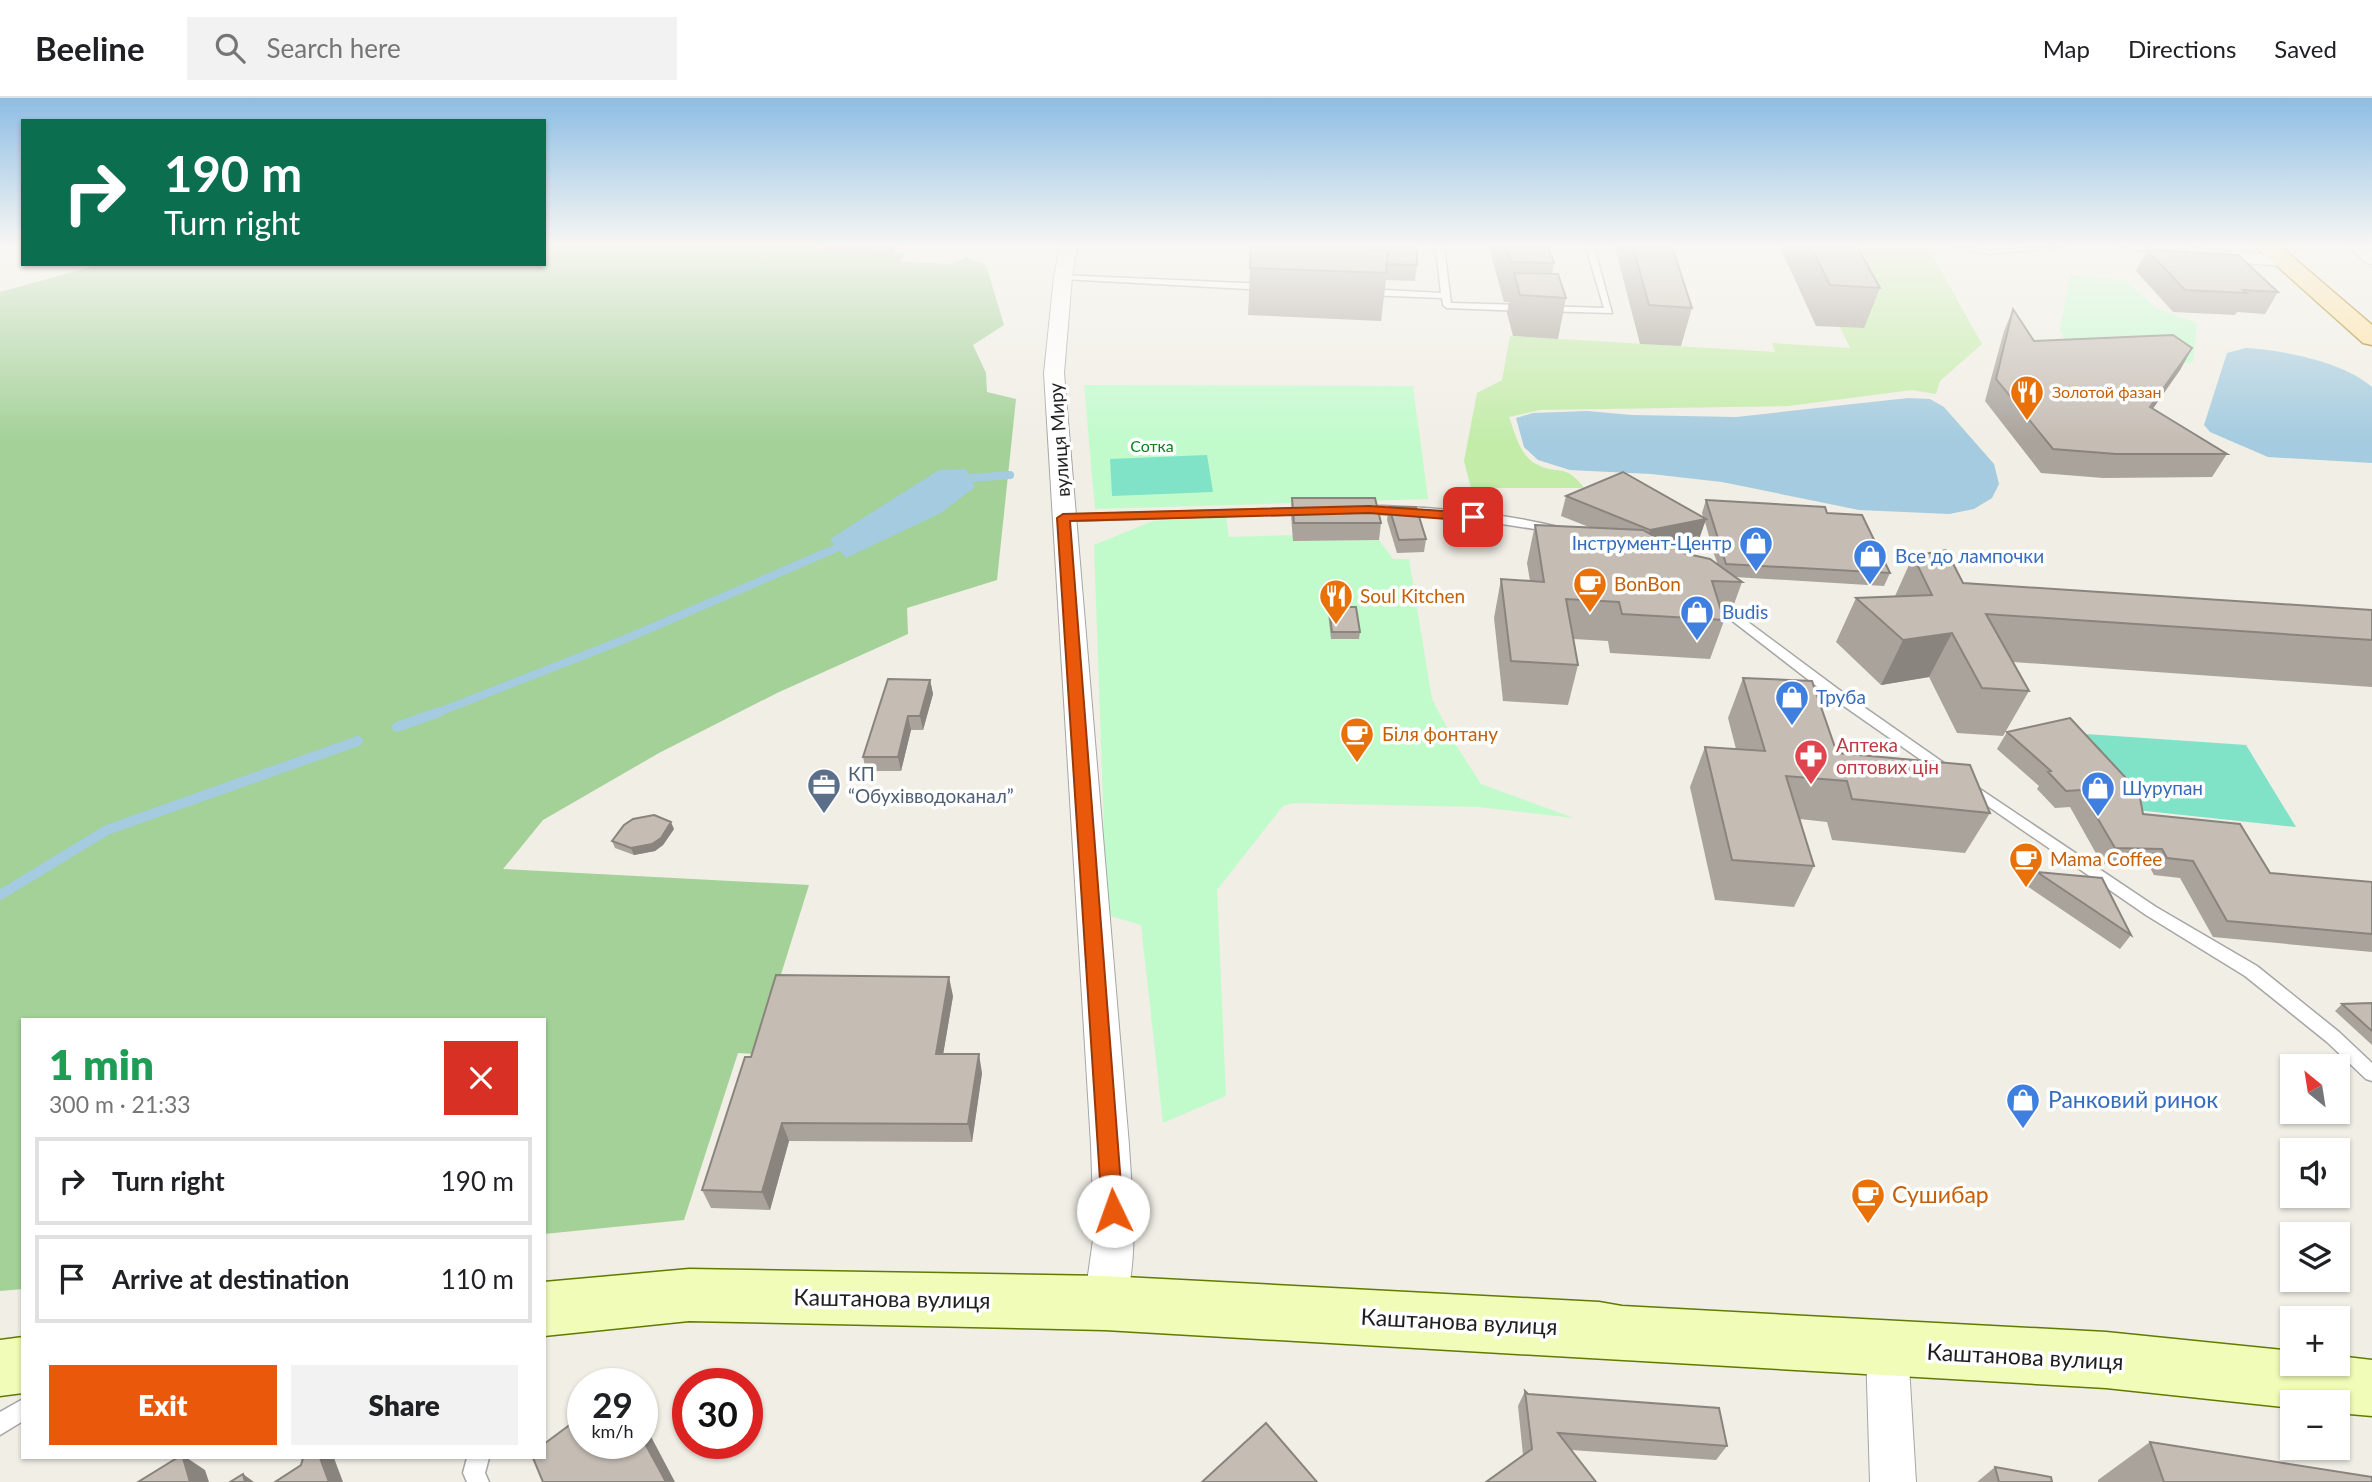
<!DOCTYPE html>
<html lang="en">
<head>
<meta charset="utf-8">
<style>
  body { margin:0; font-family:Lato,sans-serif; background:#f2f2f2; color:#202124; height:100vh; display:flex; flex-direction:column; font-size:26px; white-space:nowrap }
  * { box-sizing:border-box; margin:0 }
  p { font-size:23px; color:#757577 }
  .icon { flex:none; width:38px; height:38px; fill:none; stroke:currentColor; stroke-width:2; stroke-linecap:round; stroke-linejoin:round }
  .map { position:relative; flex:1; overflow:hidden }
  .details { position:absolute; left:21px; top:920px; width:525px; height:441px; display:flex; flex-direction:column; background:#fff; border-radius:0px; box-shadow:0 2px 5px #0004 }
  .details>* { flex:none }
  .banner { position:absolute; left:21px; top:21px; width:525px; height:147px; border-radius:0px; box-shadow:0 2px 5px #0004; background:#0b6e4f; color:#fff; overflow:hidden }
  .needle { width:46px; rotate:330deg }
  .fabs { position:absolute; left:2280px; top:956px; display:grid; gap:14px }
  .fabs a { display:grid; place-items:center; width:70px; height:70px; border-radius:0px; background:#fff; box-shadow:0 2px 5px #0004; font-size:35px }
  .speed { position:absolute; left:567px; top:1270px; display:flex; gap:14px; font-size:35px; font-weight:700; text-align:center }
  .speed>* { display:grid; place-content:center; width:91px; height:91px; border-radius:50%; background:#fff; box-shadow:0 2px 5px #0004; line-height:1 }
  .speed small { font-size:18px; font-weight:400 }
  .speed .limit { border:10px solid #d22; background:#fff; color:#111 }
  .pin { position:absolute; display:grid; place-items:center; width:60px; height:60px; color:#fff; margin:-30px; border-radius:14px; box-shadow:0 4px 10px #0006 }
  .me { position:absolute; width:77px; margin:-38px; rotate:357deg; stroke-linejoin:round; filter:drop-shadow(0 0 5px #0008) }
  .turn { display:flex; align-items:center; gap:24px; height:147px; padding:0 28px; font-size:32px }
  .turn .icon { width:91px; height:91px; stroke-width:2.5 }
  .turn b { display:block; font-size:49px; line-height:60px }
  .round { display:grid; place-items:center; flex:none; width:74px; height:74px; border-radius:0px; background:#f2f2f2 }
  .head { display:flex; align-items:center; justify-content:space-between; height:119px; padding:0 28px }
  h1 { font-size:42px; font-weight:800; line-height:52px; color:#1e9e55 }
  .action { display:flex; gap:14px; margin-top:auto; padding:14px 28px }
  .action a { flex:1; height:80px; border-radius:0px; background:#ea580c; color:#fff; font-size:28px; font-weight:800; line-height:80px; text-align:center }
  .action a+a { background:#f2f2f2; color:#202124 }
  ul { padding:0; list-style:none }
  li { display:flex; align-items:center; gap:21px; height:88px; margin:0 14px 10px; padding:0 14px; border:4px solid #e0e0e0; border-radius:0px }
  li div { flex:1 }
  li b { display:block; font-size:26px }
  li em { font-style:normal }
  header { display:flex; align-items:center; gap:42px; box-sizing:border-box; height:98px; padding:0 35px; background:#fff; border-bottom:2px solid #e0e0e0 }
  header strong { font-size:33px }
  nav { display:flex; gap:38px; margin-inline-start:auto; font-size:24px }
  .search { width:490px; height:63px; background:#f2f2f2; display:flex; align-items:center; gap:18px; box-sizing:border-box; padding:0 24px; border-radius:0px; color:#757577; font-size:26px }
  .map>svg:first-child { display:block }
</style>
</head>
<body>
<header>
<strong>Beeline</strong>
<div class="search"><svg class="icon" aria-label="search" viewBox="0 0 24 24"><circle cx="10" cy="10" r="6"/><path d="M15 15l6 6"/></svg>Search here</div>
<nav><a>Map</a><a>Directions</a><a>Saved</a></nav>
</header>
<div class="map">
<svg width="2372" height="1384" viewBox="0 0 2372 1384">
  <rect width="100%" height="100%" fill="#f0eee5"/>
  <path fill="#c3eca9" d="M1807 149 1924 151 1932 157 1982 246 1940 283 1936 296 1912 292 1788 308 1540 312 1509 319C1515 335 1520 358 1536 366 1559 378 1565 364 1584 390H1471L1464 363 1477 295 1502 282 1510 238 1775 254 1772 245 1850 250 1840 229 1864 230Z"/>
  <path fill="#a3d198" d="M544 149H814L841 155H905L901 164 952 166 966 159 986 167 1004 227 973 247 986 275 987 294 1016 301 997 482 907 510 908 536 777 595 659 655 543 722 503 771 809 787 756 956 738 955 684 1122 544 1136V922H23V1191L0 1193V194L102 166H544Z"/>
  <path fill="#c1fbcc" d="M2071 176 2126 183 2156 210 2197 225 2193 264 2173 267 2071 263 2060 230Z
    M1084 287 1413 288 1428 401 1095 411Z
    M1226 419 1229 439 1293 437 1294 443 1379 442 1393 461H1409L1432 601 1456 647 1481 686 1574 720 1478 709 1294 705 1283 708 1217 792 1226 998 1163 1025 1141 827 1107 817 1094 447 1153 423Z"/>
  <path fill="#80e2c7" d="M1207 357 1213 394 1112 398 1110 361Z
    M2086 636 2246 647 2296 729 2127 711 2096 676Z"/>
  <path fill="#a4cbdf" d="M2246 250C2282 252 2344 264 2372 289V365L2268 359 2210 334 2204 327 2227 255Z
    M1908 300 1930 301 1944 309 1994 366 1999 386 1992 400 1974 411 1949 416 1859 412 1722 384 1651 376 1570 372 1538 362 1524 349 1516 320 1533 315 1587 313 1632 317 1736 319Z
    M966 371 975 389 941 415 846 460 830 441 939 372Z"/>
  <g fill="none" stroke-linecap="round" stroke-linejoin="round">
    <path stroke="#a4cbdf" stroke-width="8" d="M959 381 1010 377
      M434 616 623 542 846 446"/>
    <path stroke="#a4cbdf" stroke-width="10" d="M397 629 439 614
      M0 797 107 732 358 643"/>
    <g stroke="#a6a6a6" stroke-width="3">
      <path id="service" d="M1436 149H1444L1451 205 1524 207 1528 210 1524 213 1447 210 1443 207 1442 200 1367 197 1363 194 1367 191 1441 195Z
        M1586 149H1594L1612 215 1541 213V209L1544 208 1604 210Z
        M1953 149 1990 152 2064 149 1990 156Z
        M2121 149H2147L2168 154 2164 156Z
        M1060 177 1266 186 1270 189 1266 192 1063 181 1059 179Z
        M1383 408C1442 410 1501 415 1558 429L1560 431 1554 434 1457 419 1359 415 1354 412 1359 409Z
        M1310 410 1314 411V415L1063 423 1058 420 1063 417Z
        M1717 501 1838 591 1954 672 1956 675 1954 678H1944L1828 597 1713 508V502Z
        M1968 683 2156 809 2257 868 2339 934 2372 965V983L2366 981 2327 944 2245 878 2146 817 1963 691 1961 688Z
        M23 1301V1323L0 1337V1314Z
        M467 1360H489L485 1375 489 1384H467L463 1375Z"/>
    </g>
    <g stroke="#a6a6a6" stroke-width="2">
      <path id="minor" d="M1060 149H1077L1072 179 1064 275 1129 1047C1132 1101 1141 1169 1120 1219L1105 1226 1090 1219 1084 1205 1094 1135 1091 1047 1044 275 1054 179Z
        M2185 149 2283 158 2292 163 2283 168 2200 162 2194 161Z
        M2349 149H2368L2372 153V166L2366 165Z
        M1887 1230 1902 1236 1908 1251 1916 1384H1870L1866 1251 1872 1236Z"/>
    </g>
    <g stroke="#617b01" stroke-width="3">
      <path id="secondary" d="M689 1171 1105 1178 1599 1204 1622 1208 2106 1234 2292 1253V1265H2338V1258L2372 1262V1318L2338 1315V1304H2292V1310L2106 1290 1105 1232 689 1223 544 1238V1184Z
        M23 1239V1295L0 1298V1242Z"/>
    </g>
    <g stroke="#9a7800" stroke-width="3">
      <path id="primary" d="M2256 149H2281L2372 227V247L2363 245Z"/>
    </g>
    <use href="#service" fill="#fff" fill-rule="evenodd"/>
    <use href="#minor" fill="#fff" fill-rule="evenodd"/>
    <use href="#secondary" fill="#f1fcb8" fill-rule="evenodd"/>
    <use href="#primary" fill="#ffdf9b" fill-rule="evenodd"/>
  </g>
  <path fill="#a9a39b" fill-rule="evenodd" d="M822 149H897L892 158 823 155Z
    M1251 149 1417 167 1415 183 1386 182 1381 223 1248 217Z
    M1489 149H1548L1554 165 1552 176 1566 200 1558 241 1513 238 1507 215 1509 204H1504Z
    M1615 149H1672L1692 210 1681 248 1640 246Z
    M1780 149H1857L1880 190 1864 230 1816 228Z
    M2147 152 2278 194 2265 216 2237 214 2235 217 2173 214 2136 173Z
    M2013 211 2034 243 2192 250 2180 272 2153 310 2227 356 2212 379 2103 380 2041 375 1985 303 2004 233Z
    M1566 398 1703 419 1702 415 1706 402 1827 415 1890 475 1884 488 1735 479 1742 484 1728 523H1724L1710 561 1610 555 1608 543 1574 541 1578 567 1568 607 1503 603 1494 520 1501 481 1530 483 1527 465 1535 427 1589 429 1561 418ZM1705 424 1714 456 1718 467 1683 455 1668 447 1699 441Z
    M1292 400 1381 425 1379 442 1293 443 1291 417Z
    M1389 409 1426 441 1424 454 1397 455 1387 422Z
    M1913 458 1963 485 2372 512V589L2013 564 2029 593 2003 638 1957 635 1929 579 1881 587 1836 544 1856 500 1895 498Z
    M1329 509 1360 534 1359 541H1331L1328 515Z
    M1743 580 1837 655 1990 715 1965 755 1832 742 1827 724 1800 721 1814 768 1794 809 1715 802 1690 689 1705 649 1736 651 1728 620Z
    M930 582 933 596 923 632H911L901 673H866L863 659Z
    M2007 634 2143 716 2270 775 2372 784V854L2213 839 2180 780 2154 777 2149 768 2102 766 2070 709 2055 710 2037 691 2039 688 1997 651Z
    M674 731 663 747 655 753 634 757 615 750 612 743Z
    M2037 774 2131 837 2120 851 2027 788Z
    M953 898 943 956 982 975 972 1044 789 1043 770 1112 711 1110 702 1092 751 959Z
    M2372 905V947L2335 913 2342 906Z
    M1525 1293 1528 1296 1727 1348 1716 1362 1571 1352 1523 1357 1518 1308Z
    M2150 1344 2372 1384H2098V1382Z
    M1995 1369 2052 1384H1977Z"/>
  <path fill="#8a847e" d="M891 149H897L892 158Z
    M2192 250 2180 272 2138 332 2150 309Z
    M1706 421 1699 441 1645 452 1650 432Z
    M1952 535 1929 579 1881 587 1903 542Z
    M930 582 933 596 923 632 920 618Z
    M908 618 911 632 901 673 898 659Z
    M671 724 674 731 663 747 655 753 634 757 631 750Z
    M949 879 953 898 940 975 936 956Z
    M979 956 982 975 972 1044 968 1026Z
    M782 1025 789 1043 770 1112 762 1094Z
    M642 1325 647 1331 675 1384H666L642 1340Z
    M183 1360H187L205 1372 209 1384H190Z
    M320 1360H334L343 1384H329Z
    M243 1376 254 1384H245Z"/>
  <path fill="#c5bdb4" stroke="#8a847e" stroke-width="2" d="M1251 149H1312L1388 153 1386 175 1250 170Z
    M1312 149H1417V167L1387 166 1388 153Z
    M1506 149H1548L1554 165 1511 164Z
    M1633 149H1672L1692 210 1649 207Z
    M1811 149H1857L1880 190 1830 187Z
    M2147 152 2238 157 2278 194 2243 192 2247 195 2185 192Z
    M1514 175 1558 176 1566 200 1520 197Z
    M2013 211 2034 243 2173 237 2192 250 2150 309 2227 356H2116L2053 351 1996 281Z
    M1623 374 1706 421 1650 432 1566 398Z
    M1292 400H1375L1381 425H1294Z
    M1706 402 1825 409 1827 415 1862 417 1890 475 1726 466Z
    M1389 409H1416L1426 441 1399 442Z
    M1535 427 1643 432 1683 455 1710 461 1742 484 1712 483 1724 522 1622 516 1619 504 1566 501 1578 567 1511 563 1501 481 1544 484Z
    M1946 452 1963 485 2372 512V542L1986 516 2029 593 1982 590 1952 535 1903 542 1856 500 1932 497 1913 458Z
    M1329 509H1356L1360 534H1332Z
    M1743 580 1812 583 1837 655 1970 667 1990 715 1852 701 1847 683 1786 678 1814 768 1732 762 1705 649 1765 653Z
    M888 581 930 582 920 618H908L898 659H863Z
    M2070 620 2139 694 2143 716 2240 726 2270 775 2372 784V836L2227 823 2193 763 2167 760 2162 751 2115 750 2081 692 2066 693 2048 674 2051 673 2007 634Z
    M654 717 671 724 661 740 652 746 631 750 612 743 624 727 633 721Z
    M2037 774 2102 780 2131 837Z
    M776 877 949 879 936 956H979L968 1026 782 1025 762 1094 702 1092 745 959H751Z
    M2372 905V933L2342 906Z
    M1525 1293 1528 1296 1719 1310 1727 1348 1558 1335 1596 1384H1486L1532 1351Z
    M583 1317V1346H642V1340L666 1384H543L533 1360H544V1346Z
    M1266 1325 1317 1384H1202Z
    M2150 1344 2372 1379V1384H2164Z
    M177 1360H183L190 1384H138Z
    M303 1360H320L329 1384H275L301 1367Z
    M1995 1369 2051 1379 2052 1384H1999Z
    M243 1376 245 1384H230Z"/>
  <linearGradient id="sky" x2="0" y2="1"><stop stop-color="#8dbde4"/><stop offset="0.43" stop-color="#f8f7f3"/><stop offset="1" stop-color="#f8f7f3" stop-opacity="0"/></linearGradient>
  <rect width="2372" height="343" fill="url(#sky)"/>
  <path fill="#ea580c" stroke="#983908" stroke-width="2" d="M1369 408 1473 415 1479 419 1473 423 1369 415 1070 423 1123 1113 1120 1120 1113 1123 1105 1120 1102 1113 1057 420 1063 416Z"/>
  <defs>
    <g id="restaurant-pin" transform="scale(1.75)"><path d="M0 17L-7.5 6A9.5 9.5 0 1 1 7.5 6Z" fill="#e8710a" stroke="#fff"/><path d="M-5-6h1v4h1v-4h1v4h1v-4h1v5L-1.5 .5V6h-2V.5L-5-1ZM5-6V6H3V1.5H1.5Q1.5-4 5-6Z" fill="#fff"/></g>
    <g id="shop-pin" transform="scale(1.75)"><path d="M0 17L-7.5 6A9.5 9.5 0 1 1 7.5 6Z" fill="#3f7fe0" stroke="#fff"/><path d="M-5-2.5h2.3a2.7 3.5 0 0 1 5.4 0H5L5.5 6h-11ZM-1.5-2.5h3a1.5 2.3 0 0 0-3 0Z" fill="#fff"/></g>
    <g id="cafe-pin" transform="scale(1.75)"><path d="M0 17L-7.5 6A9.5 9.5 0 1 1 7.5 6Z" fill="#e8710a" stroke="#fff"/><path d="M-5.5-4.5H6V0H3Q3 3.5 0 3.5H-2.5Q-5.5 3.5-5.5 0ZM3-3.2v2h1.7v-2ZM-6 4.5H4V6H-6Z" fill="#fff"/></g>
    <g id="pharmacy-pin" transform="scale(1.75)"><path d="M0 17L-7.5 6A9.5 9.5 0 1 1 7.5 6Z" fill="#e0444e" stroke="#fff"/><path d="M-2-6h4v4h4v4h-4v4h-4v-4h-4v-4h4Z" fill="#fff"/></g>
    <g id="office-pin" transform="scale(1.75)"><path d="M0 17L-7.5 6A9.5 9.5 0 1 1 7.5 6Z" fill="#5c6f8a" stroke="#fff"/><path d="M-6-3h4V-5.5h4V-3h4V5H-6ZM-1-4.5V-3h2v-1.5ZM-6 0V1H6V0Z" fill="#fff"/></g>
  </defs>
  <g fill-rule="evenodd">
    <use href="#restaurant-pin" x="2027" y="294"/>
    <use href="#shop-pin" x="1756" y="445"/>
    <use href="#shop-pin" x="1870" y="458"/>
    <use href="#cafe-pin" x="1590" y="486"/>
    <use href="#restaurant-pin" x="1336" y="498"/>
    <use href="#shop-pin" x="1697" y="514"/>
    <use href="#shop-pin" x="1792" y="599"/>
    <use href="#cafe-pin" x="1357" y="636"/>
    <use href="#pharmacy-pin" x="1811" y="658"/>
    <use href="#office-pin" x="824" y="687"/>
    <use href="#shop-pin" x="2098" y="690"/>
    <use href="#cafe-pin" x="2026" y="761"/>
    <use href="#shop-pin" x="2023" y="1002"/>
    <use href="#cafe-pin" x="1868" y="1097"/>
  </g>
  <g text-anchor="middle" stroke-width="7" stroke-linejoin="round" paint-order="stroke">
    <g font-size="16" fill="#c56008" stroke="#fff" text-anchor="start">
      <text x="2052" y="300">Золотой фазан</text>
    </g>
    <g font-size="16" fill="#08831f" stroke="#fff">
      <text x="1152" y="354">Сотка</text>
    </g>
    <g font-size="19" fill="#1f1f1f" stroke="#fff">
      <text transform="translate(1059 342) rotate(-94)" y="7">вулиця Миру</text>
    </g>
    <g font-size="19" fill="#366cbe" stroke="#fff" text-anchor="start">
      <text x="1732" y="452" text-anchor="end">Інструмент-Центр</text>
      <text x="1895" y="465">Все до лампочки</text>
      <text x="1722" y="521">Budis</text>
      <text x="1816" y="606">Труба</text>
      <text x="2122" y="697">Шурупан</text>
    </g>
    <g font-size="19" fill="#c56008" stroke="#fff" text-anchor="start">
      <text x="1614" y="493">BonBon</text>
      <text x="1360" y="505">Soul Kitchen</text>
      <text x="1382" y="643">Біля фонтану</text>
      <text x="2050" y="768">Mama Coffee</text>
    </g>
    <g font-size="19" fill="#be3a42" stroke="#fff" text-anchor="start">
      <text x="1836" y="654">Аптека<tspan x="1836" dy="22">оптових цін</tspan></text>
    </g>
    <g font-size="19" fill="#4e5e75" stroke="#fff" text-anchor="start">
      <text x="848" y="683">КП<tspan x="848" dy="22">“Обухівводоканал”</tspan></text>
    </g>
    <g font-size="23" fill="#366cbe" stroke="#fff" text-anchor="start">
      <text x="2048" y="1010">Ранковий ринок</text>
    </g>
    <g font-size="23" fill="#c56008" stroke="#fff" text-anchor="start">
      <text x="1892" y="1105">Сушибар</text>
    </g>
    <g font-size="23" fill="#1f1f1f" stroke="#fff">
      <text transform="translate(892 1201) rotate(1)" y="8">Каштанова вулиця</text>
      <text transform="translate(1459 1224) rotate(3)" y="8">Каштанова вулиця</text>
      <text transform="translate(2025 1259) rotate(3)" y="8">Каштанова вулиця</text>
    </g>
  </g>
</svg>
<div class="fabs">
<a><svg class="needle" viewBox="-14 -14 28 28"><path d="M0-13l5 13h-10z" fill="#e53935"/><path d="M0 13l5-13h-10z" fill="#757577"/></svg></a>
<a><svg class="icon" aria-label="sound" viewBox="0 0 24 24"><path d="M4 9h4l5-4v14l-5-4H4zM17 9q2 3 0 6"/></svg></a>
<a><svg class="icon" aria-label="layers" viewBox="0 0 24 24"><path d="M12 4l9 5-9 5-9-5zM3 14l9 5 9-5"/></svg></a>
<a>+</a>
<a>−</a>
</div>
<div class="speed"><div>29<small>km/h</small></div><div class="limit">30</div></div>
<div class="pin" style="left:1473px;top:419px;background:#d93025"><svg class="icon" aria-label="arrive" viewBox="0 0 24 24"><path d="M6 21V4h12l-3 4 3 4H6"/></svg></div>
<svg class="me" style="left:1113px;top:1113px" viewBox="-20 -20 40 40"><circle r="19" fill="#fff"/><path d="M0-13L10 11 0 6-10 11z" fill="#ea580c"/></svg>
<div class="banner">
<div class="turn"><svg class="icon" aria-label="right" viewBox="0 0 24 24"><path d="M7 20v-9h11M14 6l5 5-5 5"/></svg><div><b>190 m</b>Turn right</div></div>
</div>
<section class="details">
<div class="head"><div><h1>1 min</h1><p>300 m · 21:33</p></div><a class="round" style="background:#d93025;color:#fff"><svg class="icon" aria-label="close" viewBox="0 0 24 24"><path d="M6 6l12 12M18 6L6 18"/></svg></a></div>
<ul>
<li><svg class="icon" aria-label="right" viewBox="0 0 24 24"><path d="M7 20v-9h11M14 6l5 5-5 5"/></svg><div><b>Turn right</b></div><em>190 m</em></li>
<li><svg class="icon" aria-label="arrive" viewBox="0 0 24 24"><path d="M6 21V4h12l-3 4 3 4H6"/></svg><div><b>Arrive at destination</b></div><em>110 m</em></li>
</ul>
<div class="action"><a>Exit</a><a>Share</a></div>
</section>
</div>
</body>
</html>
